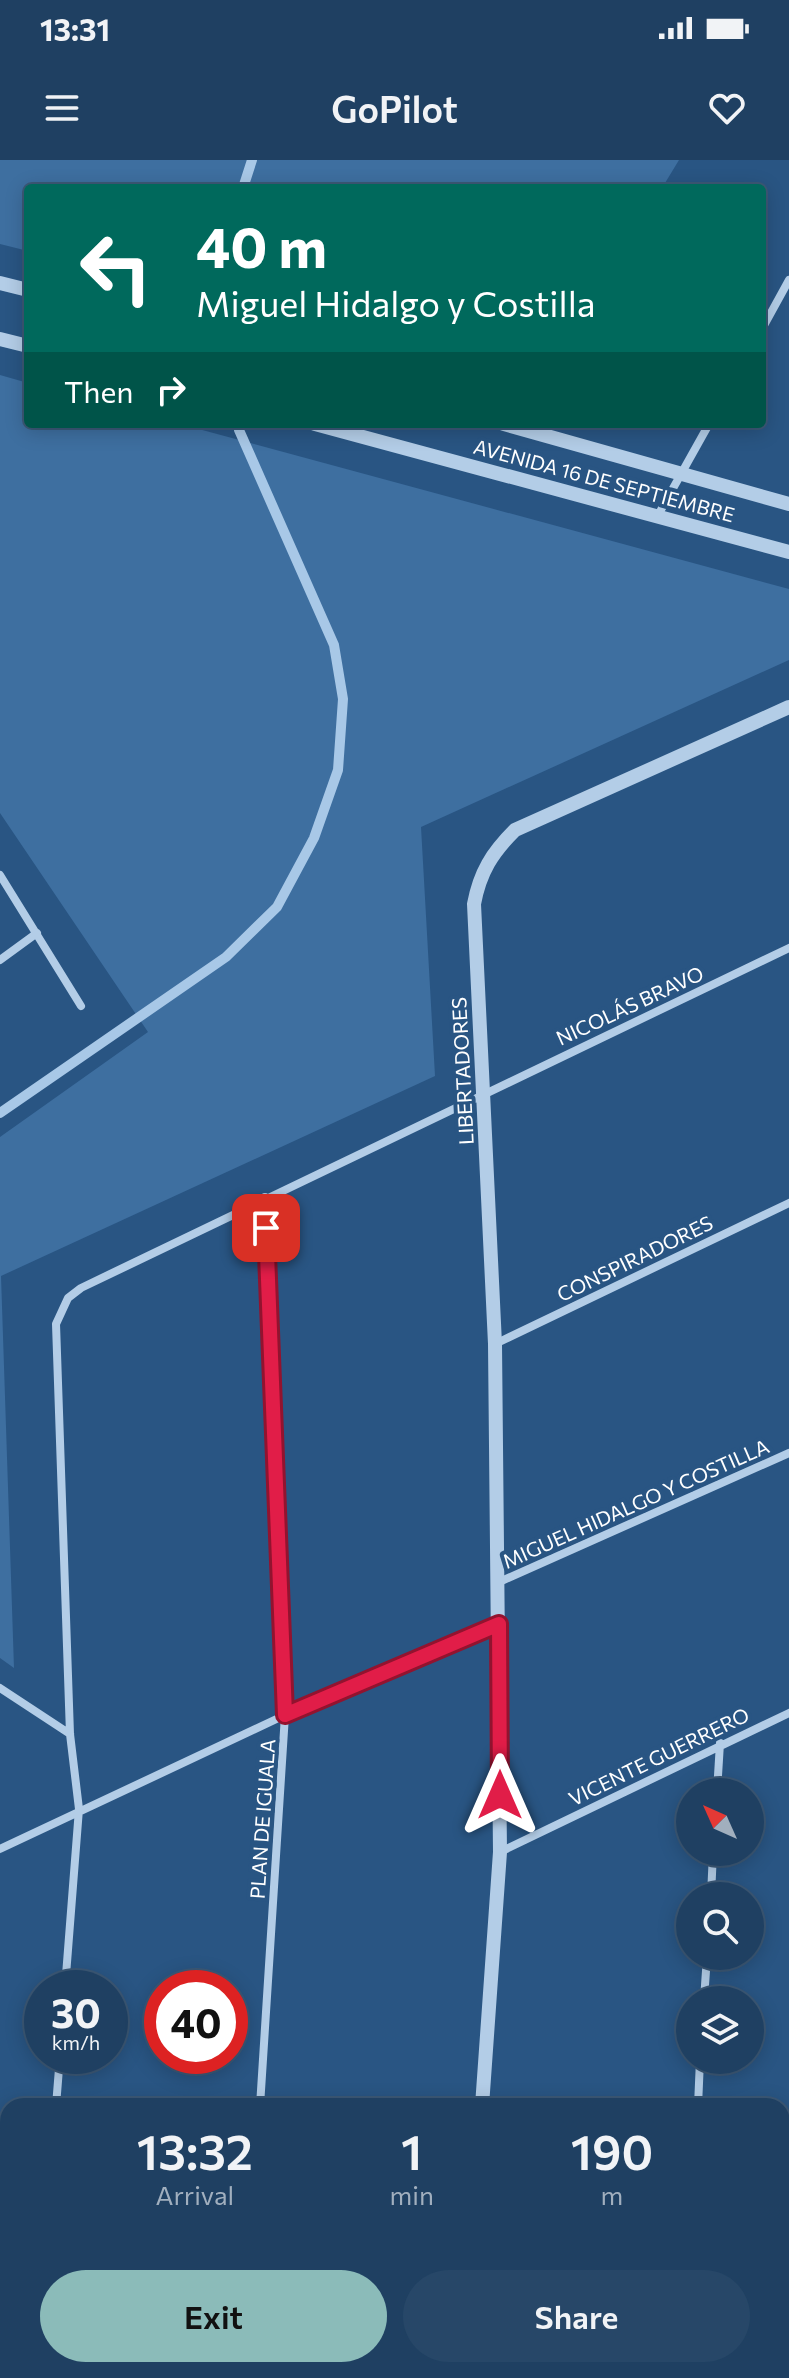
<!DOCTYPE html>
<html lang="en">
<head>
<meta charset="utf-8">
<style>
  body { margin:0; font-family:Commissioner,sans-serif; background:#274768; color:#f1f3f6; height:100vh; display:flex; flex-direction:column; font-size:30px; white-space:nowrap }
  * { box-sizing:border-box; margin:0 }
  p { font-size:26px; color:#a1afbe }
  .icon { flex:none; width:44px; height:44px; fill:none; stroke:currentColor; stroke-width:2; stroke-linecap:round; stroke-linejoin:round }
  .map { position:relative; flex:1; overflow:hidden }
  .panel { position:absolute; left:0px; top:1938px; width:790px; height:280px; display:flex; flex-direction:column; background:#1f4062; border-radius:24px 24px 0 0; box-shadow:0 4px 20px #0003,0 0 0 2px #3c5977 }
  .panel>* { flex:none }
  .hud { position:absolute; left:24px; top:24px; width:742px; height:244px; border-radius:8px; box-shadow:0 4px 20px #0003,0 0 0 2px #3c5977; background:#00695c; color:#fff; overflow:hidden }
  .needle { width:52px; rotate:315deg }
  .fabs { position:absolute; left:676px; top:1618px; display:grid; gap:16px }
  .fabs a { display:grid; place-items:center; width:88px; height:88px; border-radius:50%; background:#1f4062; box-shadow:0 4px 20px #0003,0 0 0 2px #3c5977; font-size:40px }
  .speed { position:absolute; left:24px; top:1810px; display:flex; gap:16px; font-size:40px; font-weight:700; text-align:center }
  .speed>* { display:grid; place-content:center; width:104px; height:104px; border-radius:50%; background:#1f4062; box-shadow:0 4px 20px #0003,0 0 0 2px #3c5977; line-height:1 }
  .speed small { font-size:20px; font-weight:400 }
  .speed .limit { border:12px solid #d22; background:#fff; color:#111 }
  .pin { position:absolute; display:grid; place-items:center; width:68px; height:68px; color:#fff; margin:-34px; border-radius:16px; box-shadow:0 4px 12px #0006 }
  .me { position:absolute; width:88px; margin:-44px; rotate:0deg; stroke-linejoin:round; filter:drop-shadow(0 0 6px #0008) }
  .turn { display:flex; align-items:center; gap:28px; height:168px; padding:0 40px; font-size:36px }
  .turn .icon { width:104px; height:104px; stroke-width:2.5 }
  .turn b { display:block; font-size:56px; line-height:68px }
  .then { display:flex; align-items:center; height:76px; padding:0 40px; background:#0003; gap:16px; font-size:30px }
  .eta { display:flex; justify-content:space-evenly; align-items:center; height:136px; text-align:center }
  .eta b { font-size:48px; font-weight:600; line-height:56px }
  .cta { display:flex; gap:16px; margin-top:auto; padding:16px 40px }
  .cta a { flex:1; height:92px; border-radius:48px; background:#8bbbb9; color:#111; font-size:32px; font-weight:600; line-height:92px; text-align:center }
  .cta a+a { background:#274768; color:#f1f3f6 }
  .status { display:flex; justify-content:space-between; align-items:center; height:56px; padding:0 40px; background:#1f4062; direction:ltr }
  .status svg { height:22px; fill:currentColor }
  header { display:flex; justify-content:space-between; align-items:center; height:104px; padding:0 40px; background:#1f4062; font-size:36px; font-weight:600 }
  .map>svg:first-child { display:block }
</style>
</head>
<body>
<div class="status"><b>13:31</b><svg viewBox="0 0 49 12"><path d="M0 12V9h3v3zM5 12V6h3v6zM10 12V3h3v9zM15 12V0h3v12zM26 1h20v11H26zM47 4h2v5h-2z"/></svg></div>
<header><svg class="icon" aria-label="menu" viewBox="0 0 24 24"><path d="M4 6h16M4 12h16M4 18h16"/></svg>GoPilot<svg class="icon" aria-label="heart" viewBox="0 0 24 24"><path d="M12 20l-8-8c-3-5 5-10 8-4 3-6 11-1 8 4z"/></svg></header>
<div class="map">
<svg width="789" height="2218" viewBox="0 0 789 2218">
  <rect width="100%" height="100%" fill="#295583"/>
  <path fill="#3e6fa0" d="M0 0H679L662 28H28V91L0 84Z
    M0 215 28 223V264H180L789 429V500L421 667 435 916 1 1116 14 1508 0 1498V977L148 872 0 653Z"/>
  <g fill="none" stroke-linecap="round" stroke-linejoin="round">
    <path stroke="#a8c8e7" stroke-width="10" d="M243 28 252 0
      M0 953 226 797 277 747 314 678 338 610 343 539 334 485 239 270"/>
    <path stroke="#b3cde7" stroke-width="8" d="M762 169 789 120
      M657 357 709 264
      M0 715 81 846
      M0 800 37 773
      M495 1184 789 1043
      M497 1423 789 1293
      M0 1528 70 1574
      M717 1632 720 1583
      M0 1689 285 1555 499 1464
      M500 1692 789 1553
      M711 1736 713 1692
      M65 1828 79 1649 70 1574 56 1164 68 1138 81 1128 789 788
      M704 1840 707 1796
      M56 1946 60 1896
      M260 1946 285 1555 265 1037
      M698 1946 700 1900
      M36 2218V2210"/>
    <path stroke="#b3cde7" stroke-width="14" d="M0 123 28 130
      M0 179 28 186
      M315 264 789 392
      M504 264 789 344
      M482 1946 500 1692 495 1184 474 744C480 712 492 693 515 670L789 547
      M459 2218V2210"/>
  </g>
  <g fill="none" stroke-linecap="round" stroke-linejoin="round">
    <g stroke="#92132f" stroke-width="20">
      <path id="route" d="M266 1068 285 1555 499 1464 500 1635"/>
    </g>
    <use href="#route" stroke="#e11d48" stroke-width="14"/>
  </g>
  <g text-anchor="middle" stroke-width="8" stroke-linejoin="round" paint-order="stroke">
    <g font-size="20" fill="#fff" stroke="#295583">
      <text transform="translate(604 321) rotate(15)" y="7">AVENIDA 16 DE SEPTIEMBRE</text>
      <text transform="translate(630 846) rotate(-25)" y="7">NICOLÁS BRAVO</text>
      <text transform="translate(463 911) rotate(-93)" y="7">LIBERTADORES</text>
      <text transform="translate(635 1099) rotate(-26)" y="7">CONSPIRADORES</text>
      <text transform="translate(636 1344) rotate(-24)" y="7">MIGUEL HIDALGO Y COSTILLA</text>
      <text transform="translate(659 1597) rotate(-26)" y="7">VICENTE GUERRERO</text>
      <text transform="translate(263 1659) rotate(-86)" y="7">PLAN DE IGUALA</text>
    </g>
  </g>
</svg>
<div class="fabs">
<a><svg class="needle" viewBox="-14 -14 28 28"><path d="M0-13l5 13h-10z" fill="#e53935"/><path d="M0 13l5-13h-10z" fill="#a1afbe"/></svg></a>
<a><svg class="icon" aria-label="search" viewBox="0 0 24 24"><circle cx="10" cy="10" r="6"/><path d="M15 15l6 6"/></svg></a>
<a><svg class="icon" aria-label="layers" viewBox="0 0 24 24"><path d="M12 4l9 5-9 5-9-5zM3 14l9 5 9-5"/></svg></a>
</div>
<div class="speed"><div>30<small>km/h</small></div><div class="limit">40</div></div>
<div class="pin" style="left:266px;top:1068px;background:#d93025"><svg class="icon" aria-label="arrive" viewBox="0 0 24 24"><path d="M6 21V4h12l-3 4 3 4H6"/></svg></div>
<svg class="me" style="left:500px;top:1635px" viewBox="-20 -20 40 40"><path d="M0-17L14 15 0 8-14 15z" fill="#e11d48" stroke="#fff" stroke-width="4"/></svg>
<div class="hud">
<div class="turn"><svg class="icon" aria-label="left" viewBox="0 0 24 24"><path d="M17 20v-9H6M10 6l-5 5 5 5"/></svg><div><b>40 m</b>Miguel Hidalgo y Costilla</div></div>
<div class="then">Then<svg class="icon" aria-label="right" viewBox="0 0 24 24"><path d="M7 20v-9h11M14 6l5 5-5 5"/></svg></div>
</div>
<section class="panel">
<div class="eta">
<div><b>13:32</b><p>Arrival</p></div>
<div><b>1</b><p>min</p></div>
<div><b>190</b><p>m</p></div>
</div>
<div class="cta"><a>Exit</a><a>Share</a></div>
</section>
</div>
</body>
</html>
